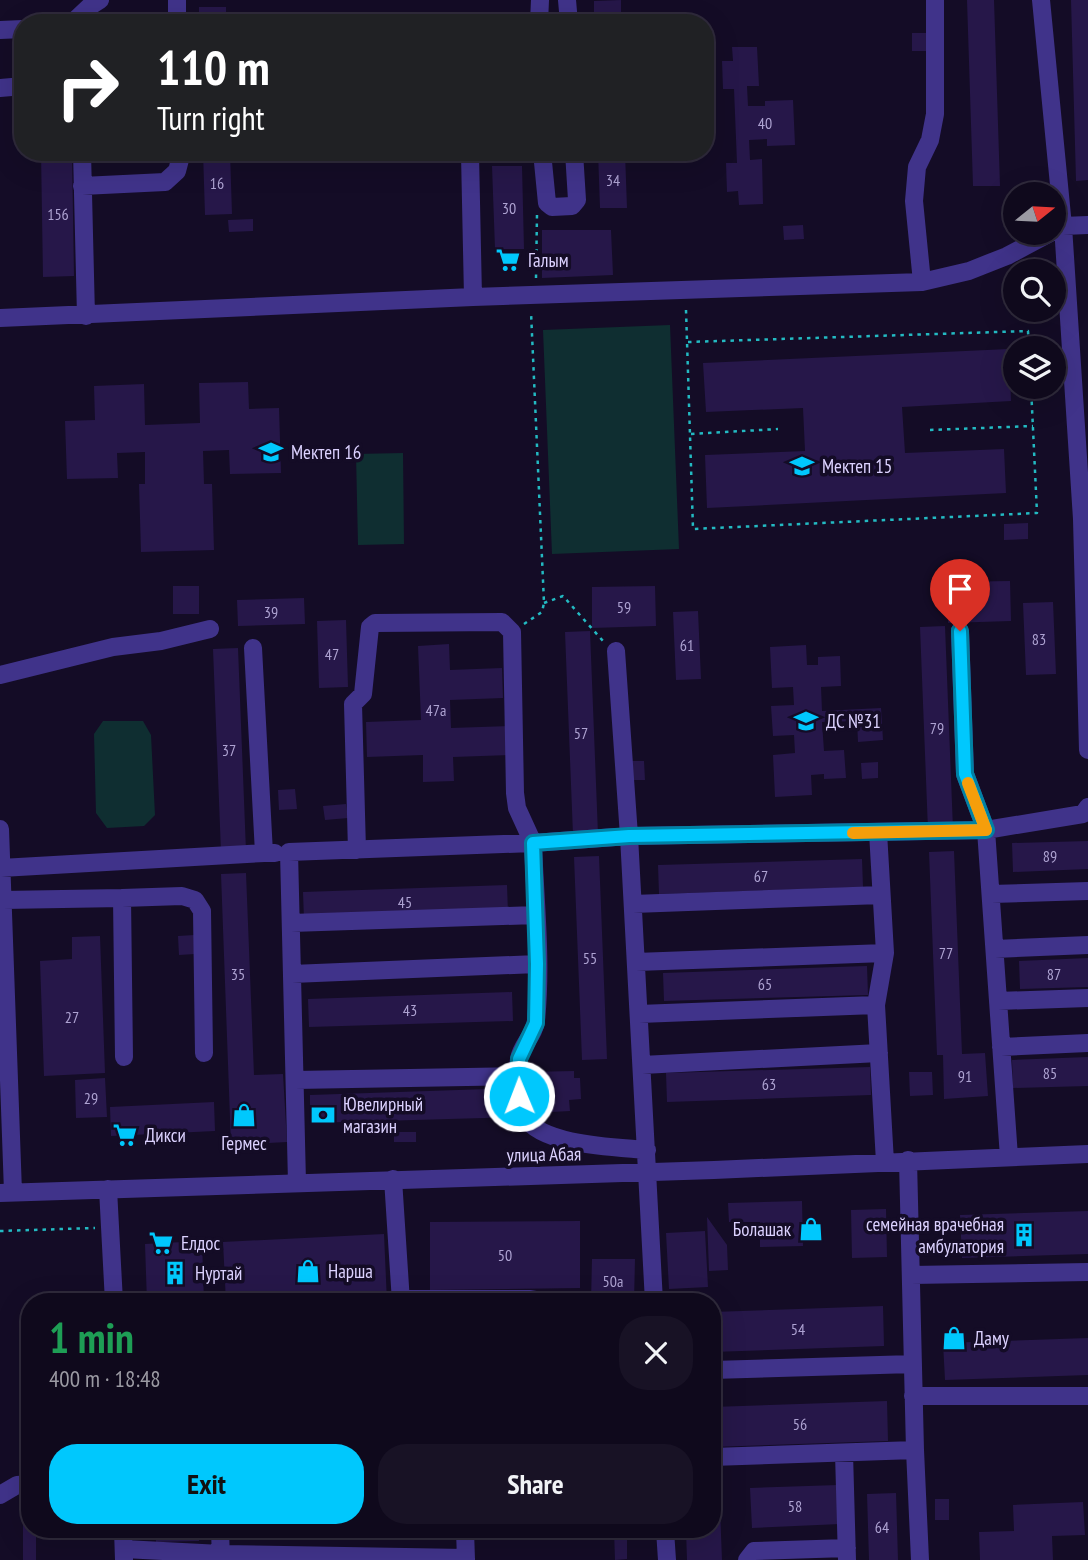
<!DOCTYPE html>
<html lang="en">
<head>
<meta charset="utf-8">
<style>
  body { margin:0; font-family:"PT Sans Narrow",sans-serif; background:#181225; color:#f1f3f6; height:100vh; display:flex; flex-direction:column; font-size:26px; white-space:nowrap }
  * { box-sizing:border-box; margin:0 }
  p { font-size:23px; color:#9b9aa3 }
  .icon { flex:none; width:38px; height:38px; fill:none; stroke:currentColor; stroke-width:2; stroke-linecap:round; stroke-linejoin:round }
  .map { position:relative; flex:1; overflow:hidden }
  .sheet { position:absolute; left:21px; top:1293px; width:700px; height:245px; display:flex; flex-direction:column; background:#0f091c; border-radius:28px; box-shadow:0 7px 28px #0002,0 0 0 2px #2f2a3b }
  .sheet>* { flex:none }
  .banner { position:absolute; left:14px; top:14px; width:700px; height:147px; border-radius:28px; box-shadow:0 7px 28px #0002,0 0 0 2px #2f2a3b; background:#202124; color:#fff; overflow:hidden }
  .needle { width:46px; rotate:72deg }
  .buttons { position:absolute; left:1003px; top:182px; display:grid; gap:14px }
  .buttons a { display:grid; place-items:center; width:63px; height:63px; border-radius:50%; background:#0f091c; box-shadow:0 7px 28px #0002,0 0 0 2px #2f2a3b; font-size:35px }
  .pin { position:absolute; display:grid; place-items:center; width:60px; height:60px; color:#fff; margin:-72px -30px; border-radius:50% 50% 50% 0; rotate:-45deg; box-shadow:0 0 7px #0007 }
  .pin .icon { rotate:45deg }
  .me { position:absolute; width:77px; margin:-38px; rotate:359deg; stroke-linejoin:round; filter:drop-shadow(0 0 5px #0008) }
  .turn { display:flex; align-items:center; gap:24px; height:147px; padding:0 28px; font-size:32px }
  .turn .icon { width:91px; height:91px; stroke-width:2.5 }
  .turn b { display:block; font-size:49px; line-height:60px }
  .round { display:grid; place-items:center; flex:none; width:74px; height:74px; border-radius:28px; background:#181225 }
  .summary { display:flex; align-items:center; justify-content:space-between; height:119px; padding:0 28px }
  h1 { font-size:42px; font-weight:700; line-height:52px; color:#1e9e55 }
  .cta { display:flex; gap:14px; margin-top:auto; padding:14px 28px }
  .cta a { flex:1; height:80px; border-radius:28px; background:#00c8fd; color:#111; font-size:28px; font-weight:700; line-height:80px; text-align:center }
  .cta a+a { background:#181225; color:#f1f3f6 }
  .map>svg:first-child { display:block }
</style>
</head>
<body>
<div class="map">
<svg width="1088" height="1560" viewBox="0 0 1088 1560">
  <rect width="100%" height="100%" fill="#140c26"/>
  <path fill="#0f2e31" d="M670 325 679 549 552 554 543 330Z
    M403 453 404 544 358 545 356 454Z
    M103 721H143L151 735 155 815 144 826 107 828 96 813 94 734Z"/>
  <path fill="#261749" d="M621 0V23H594V1Z
    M967 0H994L1000 186H973Z
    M1071 0H1088V180L1076 181Z
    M199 7H226V23H199Z
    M912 33H932V51H912Z
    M732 47H757L759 86H747L748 106H765V101L793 100 795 145 767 146V139L749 140 750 160 762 159 763 204 739 205 738 191 727 192 726 163H737L734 89H723L722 61H733Z
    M41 152H72L74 276 43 277Z
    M203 152H230L232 214 205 215Z
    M598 152H625L627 208H600Z
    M492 166H522L524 249H495Z
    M253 219V231L229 232 228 220Z
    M803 225 804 239 784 240 783 226Z
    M542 230H611L613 275 542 278Z
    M1009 349 1011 401 902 407 905 453 1004 449 1006 493 707 508 705 455 805 451 803 408 706 412 703 363Z
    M248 382 249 409 279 408 281 473 230 474 229 450 203 451 204 484H212L214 550 141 552 139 484H145V452L117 453 118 478 67 479 65 421 95 420 94 386 144 384 145 425 200 423 199 383Z
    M1028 523V539L1004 540V524Z
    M1010 581 1011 621 948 623 947 582Z
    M173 586H199V614H173Z
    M655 586 656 626 592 628V587Z
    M304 598 305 624 238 626 237 600Z
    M1053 602 1056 674 1026 675 1023 603Z
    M698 611 701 679 676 680 673 612Z
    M346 620 348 687 319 688 317 621Z
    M945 626 953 829 928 830 920 627Z
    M590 631 598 834 573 835 565 632Z
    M449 644 450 670 502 668 503 698 450 700 451 728 512 726 513 755 453 757 454 781 423 782V755L367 757 366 722 421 720 418 646Z
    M806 645 807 665H818V657L840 656 841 686 821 687 822 711 881 708 883 740 858 742 857 721 822 722 824 751 844 750 846 778 824 779V774L811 775 812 795 775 797 773 755 795 753 794 735 773 736 771 706 794 705 793 687 772 688 770 647Z
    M238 648 246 851 221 852 213 649Z
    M630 761H644L645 780H630Z
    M878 762V778L862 779 861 763Z
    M295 789 297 809 279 810 278 790Z
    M346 804 348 818 325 820 323 806Z
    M1088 841V869L1013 872 1012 843Z
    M954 851 962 1054 985 1053 988 1096 944 1099 943 1055H937L929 852Z
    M599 856 607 1059 582 1060 574 857Z
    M862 859 863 887 659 894 658 865Z
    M246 873 254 1075 283 1074 287 1142 231 1145 221 874Z
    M507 885 508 913 304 920 303 892Z
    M194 935 195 954 179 955 178 936Z
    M100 936 105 1073 44 1076 40 961 72 959V937Z
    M1088 958V987L1020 989 1019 961Z
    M867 966 868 995 664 1001 663 973Z
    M512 992 513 1021 309 1027 308 999Z
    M1088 1057V1086L1013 1088 1012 1060Z
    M870 1067 871 1095 667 1102 666 1073Z
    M574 1071V1078H580L581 1099 569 1100 570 1111 532 1113V1100H529L528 1072Z
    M909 1072H932L933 1095 910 1096Z
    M105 1078 107 1117 76 1118 75 1080Z
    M514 1088 515 1117 310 1123V1095Z
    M214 1102 215 1131 111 1136 110 1107Z
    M394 1132H416V1142H394Z
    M802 1201 803 1246 760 1247V1222H729L728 1203Z
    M886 1209 887 1257 852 1258 851 1210Z
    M1088 1211V1254L962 1258 960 1215Z
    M707 1217 727 1245 728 1270 709 1271Z
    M580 1221V1288L430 1290V1222Z
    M705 1231 708 1287 669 1289 666 1233Z
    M384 1234 387 1302H226L223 1242Z
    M202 1241 204 1302H147L145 1244Z
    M592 1259H635L634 1302H591Z
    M883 1306 884 1346 712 1352V1312Z
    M1088 1338V1375L945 1380 943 1343Z
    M887 1401 888 1441 712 1447V1407Z
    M21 1455H30V1480H21Z
    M838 1485 840 1524 752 1528 750 1488Z
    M896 1493 898 1560H869L867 1494Z
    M935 1499H949V1520H935Z
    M1083 1502 1085 1535 1052 1536 1053 1560H980L979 1532 1014 1531 1013 1505Z
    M23 1503H30V1530H36V1560H23Z
    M712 1508H720L722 1560H687L686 1530H712Z
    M155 1530H199V1541L156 1542Z
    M248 1530H455V1533L248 1537Z
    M614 1531H627V1559L615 1560Z"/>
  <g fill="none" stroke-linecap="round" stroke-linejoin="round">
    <path stroke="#23bac2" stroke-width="2.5" stroke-dasharray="3.5 5" stroke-linecap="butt" d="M536 278 537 214
      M686 310 693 529 1037 513 1031 387
      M688 342 1028 331 1029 348
      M930 430 1033 426
      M691 434 778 429
      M544 603 563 596 603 641
      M524 624 542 612 544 603 531 312
      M0 1231 95 1228"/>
    <path stroke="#40338a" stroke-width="18" d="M567 0 569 23
      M1041 0 1063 226 1082 519 1088 750
      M72 23 89 7 100 0
      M177 23V0
      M539 23 540 0
      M0 30 23 29
      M0 88 23 86
      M82 152 86 316
      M473 152 470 154 473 297
      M542 152 547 203 552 207 572 206 577 200 574 152
      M82 186 165 182 177 171 182 152
      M1054 231 1063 226 1088 225
      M922 282 914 201 917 167 930 140 935 114V0
      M0 318 473 297 922 282 969 271 1007 256 1050 233
      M253 648 264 853H275
      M616 651 629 836 654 1302
      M0 675 113 647 161 641 210 629
      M0 829 13 1192
      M878 832 885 953 876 1005 885 1162
      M357 850 353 704 363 694 370 627 375 623 502 622 512 632 515 793 517 808 533 843 629 836 986 830 965 774 960 631
      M1 868 264 853
      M991 894 1088 891
      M122 898 182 896 195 900 202 911 204 1053
      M3 900 122 898 124 1057
      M633 904 881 895
      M291 923 536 915
      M995 949 1088 945
      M636 962 885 953
      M292 974 537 964
      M998 1001 1088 998
      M639 1014 876 1005
      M1001 1047 1088 1043
      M642 1065 879 1053
      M295 1080 519 1076
      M1009 1157 986 830 1083 814 1088 807
      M908 1160 915 1450 920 1560
      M393 1179 401 1302
      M297 1182 289 852 533 843C535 901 542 962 536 1020 535 1035 521 1045 519 1059 516 1075 517 1103 525 1117 542 1146 617 1147 647 1150
      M108 1189 114 1302
      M0 1193 714 1170 1088 1154
      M911 1275 1088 1272
      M401 1299H529L548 1302
      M712 1370 913 1364
      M913 1396H1088
      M844 1453 847 1560
      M712 1457 915 1450
      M0 1495 17 1485 30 1484
      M123 1530 124 1560
      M220 1530 221 1560
      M465 1530 466 1560
      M665 1530 667 1560
      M124 1549 221 1554 466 1558
      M747 1560 754 1551 847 1548"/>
  </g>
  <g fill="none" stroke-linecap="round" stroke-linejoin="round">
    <g stroke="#0082a4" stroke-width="18">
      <path id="route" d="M519 1096V1059L536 1023 537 964 533 843 629 836 986 830 965 774 960 631"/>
    </g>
    <use href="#route" stroke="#00c8fd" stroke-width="12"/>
    <path stroke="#f59e0b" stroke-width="12" d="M853 833 986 830 968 783"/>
  </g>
  <defs>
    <g id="supermarket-bare" transform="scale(1.89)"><path d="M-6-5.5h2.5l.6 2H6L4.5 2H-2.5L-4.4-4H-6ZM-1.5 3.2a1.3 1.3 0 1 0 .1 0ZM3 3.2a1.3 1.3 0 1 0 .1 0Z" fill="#00c8fd" stroke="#140c26" stroke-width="2.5" paint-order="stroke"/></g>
    <g id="school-bare" transform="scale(1.89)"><path d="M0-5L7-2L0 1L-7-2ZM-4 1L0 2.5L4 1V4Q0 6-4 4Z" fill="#00c8fd" stroke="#140c26" stroke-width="2.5" paint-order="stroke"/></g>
    <g id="shop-bare" transform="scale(1.89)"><path d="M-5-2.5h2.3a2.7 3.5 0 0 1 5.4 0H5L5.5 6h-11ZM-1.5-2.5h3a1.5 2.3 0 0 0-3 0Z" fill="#00c8fd" stroke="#140c26" stroke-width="2.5" paint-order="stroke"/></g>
    <g id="bank-bare" transform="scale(1.89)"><path d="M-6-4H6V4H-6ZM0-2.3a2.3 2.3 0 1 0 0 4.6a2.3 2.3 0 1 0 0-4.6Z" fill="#00c8fd" stroke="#140c26" stroke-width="2.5" paint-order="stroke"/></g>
    <g id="building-bare" transform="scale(1.89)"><path d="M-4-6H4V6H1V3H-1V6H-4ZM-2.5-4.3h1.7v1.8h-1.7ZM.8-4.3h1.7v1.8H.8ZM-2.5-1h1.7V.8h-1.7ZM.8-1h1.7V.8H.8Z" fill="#00c8fd" stroke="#140c26" stroke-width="2.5" paint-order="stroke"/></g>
  </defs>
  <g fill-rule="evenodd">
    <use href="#supermarket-bare" x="508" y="260"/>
    <use href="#school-bare" x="271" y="452"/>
    <use href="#school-bare" x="802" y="466"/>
    <use href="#school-bare" x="806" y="721"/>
    <use href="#shop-bare" x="244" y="1115"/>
    <use href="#bank-bare" x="323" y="1115"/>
    <use href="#supermarket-bare" x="125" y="1135"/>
    <use href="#shop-bare" x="811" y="1229"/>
    <use href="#building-bare" x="1024" y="1235"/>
    <use href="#supermarket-bare" x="161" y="1243"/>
    <use href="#shop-bare" x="308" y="1271"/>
    <use href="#building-bare" x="175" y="1273"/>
    <use href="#shop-bare" x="954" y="1338"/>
  </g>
  <g text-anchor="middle" stroke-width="7" stroke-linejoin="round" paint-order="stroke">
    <g font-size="16" fill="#aea3d2">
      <text x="765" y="129">40</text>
      <text x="613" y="186">34</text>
      <text x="217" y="189">16</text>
      <text x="509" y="214">30</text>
      <text x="58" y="220">156</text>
      <text x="624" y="613">59</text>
      <text x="271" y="618">39</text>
      <text x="1039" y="645">83</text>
      <text x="687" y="651">61</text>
      <text x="332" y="660">47</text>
      <text x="436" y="716">47а</text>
      <text x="937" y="734">79</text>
      <text x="581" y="739">57</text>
      <text x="229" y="756">37</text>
      <text x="1050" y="862">89</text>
      <text x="761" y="882">67</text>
      <text x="405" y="908">45</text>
      <text x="946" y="959">77</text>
      <text x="590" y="964">55</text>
      <text x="238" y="980">35</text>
      <text x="1054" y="980">87</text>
      <text x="765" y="990">65</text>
      <text x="410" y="1016">43</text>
      <text x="72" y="1023">27</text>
      <text x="1050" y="1079">85</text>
      <text x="965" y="1082">91</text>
      <text x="769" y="1090">63</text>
      <text x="91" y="1104">29</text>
      <text x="505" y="1261">50</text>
      <text x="613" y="1287">50а</text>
      <text x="798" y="1335">54</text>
      <text x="800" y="1430">56</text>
      <text x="795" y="1512">58</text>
      <text x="882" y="1533">64</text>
    </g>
    <g font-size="19" fill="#dcd2ff" stroke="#140c26" text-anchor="start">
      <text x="528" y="267">Галым</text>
      <text x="291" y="459">Мектеп 16</text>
      <text x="822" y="473">Мектеп 15</text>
      <text x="826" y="728">ДС №31</text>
      <text x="343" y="1111">Ювелирный<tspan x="343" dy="22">магазин</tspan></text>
      <text x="145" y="1142">Дикси</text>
      <text x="244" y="1150" text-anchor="middle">Гермес</text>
      <text x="1004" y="1231" text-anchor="end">семейная врачебная<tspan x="1004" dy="22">амбулатория</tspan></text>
      <text x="791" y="1236" text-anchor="end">Болашак</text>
      <text x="181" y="1250">Елдос</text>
      <text x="328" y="1278">Нарша</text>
      <text x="195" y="1280">Нуртай</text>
      <text x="974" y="1345">Даму</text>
    </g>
    <g font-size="19" fill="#dcd2ff" stroke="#140c26">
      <text transform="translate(544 1154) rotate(-1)" y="7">улица Абая</text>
    </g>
  </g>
</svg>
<div class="buttons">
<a><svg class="needle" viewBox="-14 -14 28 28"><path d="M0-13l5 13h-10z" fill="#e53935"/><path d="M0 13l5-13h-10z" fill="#9b9aa3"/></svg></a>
<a><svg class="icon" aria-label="search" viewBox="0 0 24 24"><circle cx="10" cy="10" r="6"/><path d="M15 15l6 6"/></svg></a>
<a><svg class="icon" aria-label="layers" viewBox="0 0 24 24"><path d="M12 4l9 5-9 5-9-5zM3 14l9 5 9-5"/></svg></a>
</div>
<div class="pin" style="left:960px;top:631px;background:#d93025"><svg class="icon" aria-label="arrive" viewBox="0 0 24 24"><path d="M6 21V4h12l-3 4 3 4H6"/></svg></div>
<svg class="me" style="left:519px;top:1096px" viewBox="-20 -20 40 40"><circle r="17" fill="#00c8fd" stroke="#fff" stroke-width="3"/><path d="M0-11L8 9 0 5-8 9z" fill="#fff"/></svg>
<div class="banner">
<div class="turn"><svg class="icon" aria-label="right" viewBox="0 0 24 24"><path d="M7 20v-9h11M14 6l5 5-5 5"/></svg><div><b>110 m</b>Turn right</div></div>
</div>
<section class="sheet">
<div class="summary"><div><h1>1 min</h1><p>400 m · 18:48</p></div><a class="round"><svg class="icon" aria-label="close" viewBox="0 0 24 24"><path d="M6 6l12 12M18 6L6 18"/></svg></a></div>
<div class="cta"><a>Exit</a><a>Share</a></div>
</section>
</div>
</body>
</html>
